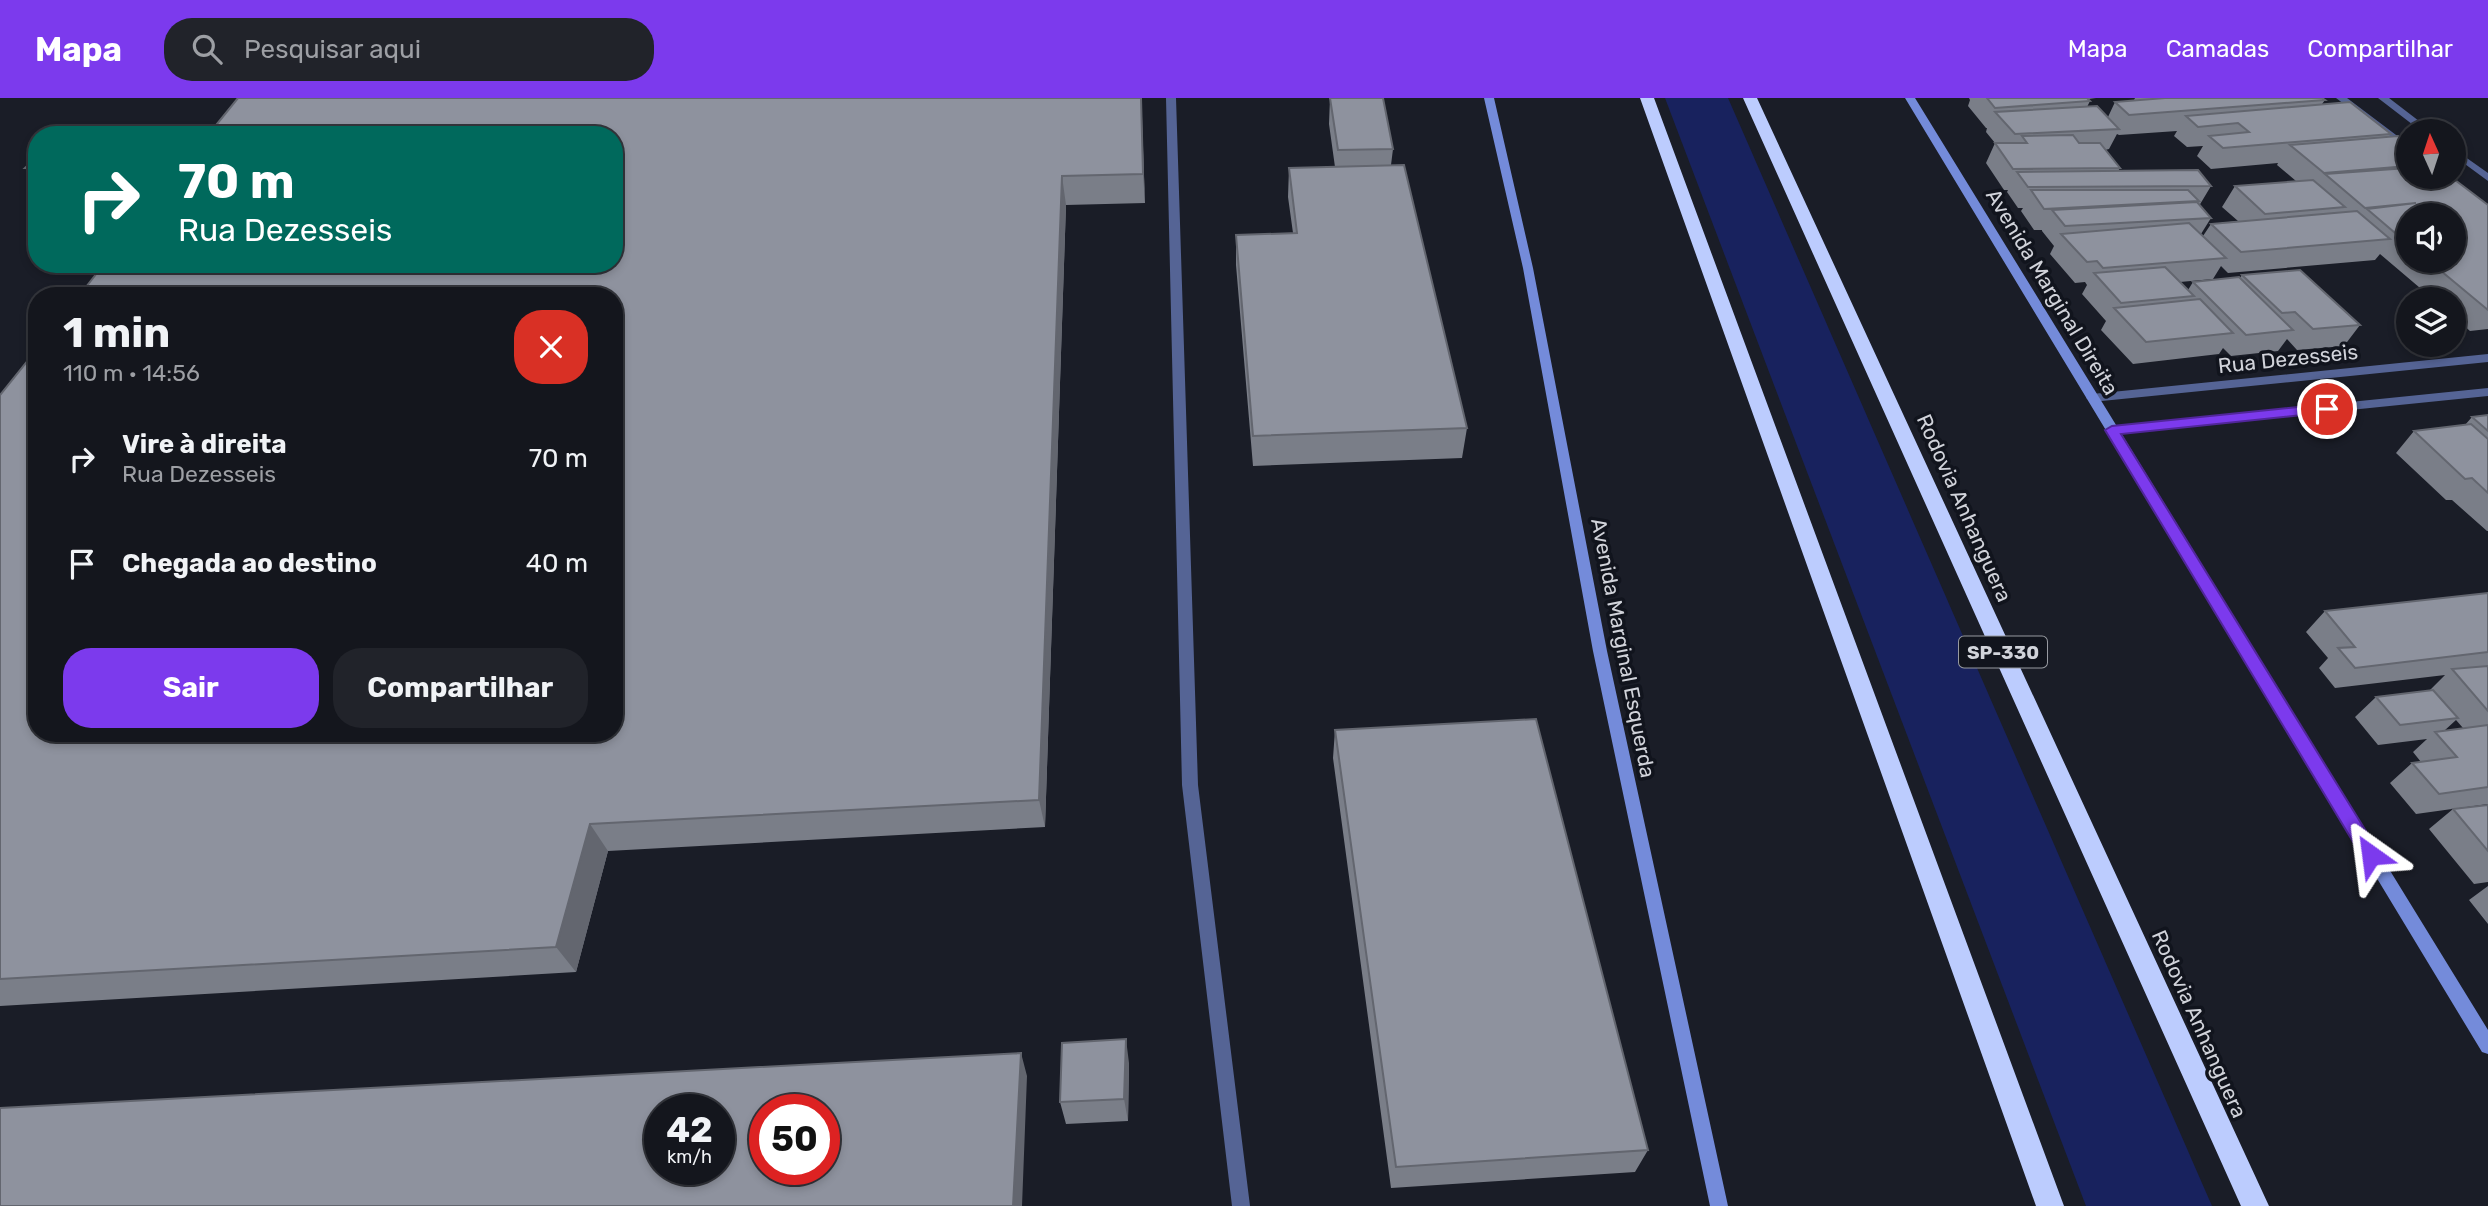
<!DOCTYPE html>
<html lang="pt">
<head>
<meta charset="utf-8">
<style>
  body { margin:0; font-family:Rubik,sans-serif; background:#21232a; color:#f1f3f6; height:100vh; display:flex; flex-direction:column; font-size:26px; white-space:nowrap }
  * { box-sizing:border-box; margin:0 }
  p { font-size:23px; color:#9d9fa4 }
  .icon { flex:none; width:38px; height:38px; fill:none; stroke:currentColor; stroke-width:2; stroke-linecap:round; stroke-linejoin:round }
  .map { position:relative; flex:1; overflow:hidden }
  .drawer { position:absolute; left:28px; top:189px; width:595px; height:455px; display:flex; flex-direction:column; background:#14161d; border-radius:28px; box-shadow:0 4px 10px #0003,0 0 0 2px #33353b }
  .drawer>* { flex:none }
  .banner { position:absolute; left:28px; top:28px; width:595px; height:147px; border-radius:28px; box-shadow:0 4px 10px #0003,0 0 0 2px #33353b; background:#00695c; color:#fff; overflow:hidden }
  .needle { width:46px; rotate:357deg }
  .fabs { position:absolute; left:2396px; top:21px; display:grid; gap:14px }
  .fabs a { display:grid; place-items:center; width:70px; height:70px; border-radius:50%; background:#14161d; box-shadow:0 4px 10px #0003,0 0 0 2px #33353b; font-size:35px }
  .speed { position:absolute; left:644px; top:996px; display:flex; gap:14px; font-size:35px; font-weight:700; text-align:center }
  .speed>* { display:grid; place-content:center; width:91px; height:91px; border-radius:50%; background:#14161d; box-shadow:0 4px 10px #0003,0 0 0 2px #33353b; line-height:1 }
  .speed small { font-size:18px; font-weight:400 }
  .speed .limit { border:10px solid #d22; background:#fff; color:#111 }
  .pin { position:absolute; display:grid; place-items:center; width:60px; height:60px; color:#fff; margin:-30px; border:4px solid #fff; border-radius:50%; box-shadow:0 2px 7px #0007 }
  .me { position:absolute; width:77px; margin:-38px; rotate:329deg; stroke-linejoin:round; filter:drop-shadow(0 0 5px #0008) }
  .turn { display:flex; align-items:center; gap:24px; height:147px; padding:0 35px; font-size:32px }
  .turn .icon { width:91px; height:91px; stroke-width:2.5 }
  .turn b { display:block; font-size:49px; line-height:60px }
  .round { display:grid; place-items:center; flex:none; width:74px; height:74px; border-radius:28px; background:#21232a }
  .headline { display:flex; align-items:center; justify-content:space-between; height:119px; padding:0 35px }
  h1 { font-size:42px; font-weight:700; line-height:52px }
  .action { display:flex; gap:14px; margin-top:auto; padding:14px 35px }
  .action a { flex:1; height:80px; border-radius:28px; background:#7c3aed; color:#fff; font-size:28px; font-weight:700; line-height:80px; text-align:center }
  .action a+a { background:#21232a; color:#f1f3f6 }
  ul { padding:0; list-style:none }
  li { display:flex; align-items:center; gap:21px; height:105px; padding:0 35px }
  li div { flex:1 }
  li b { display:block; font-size:26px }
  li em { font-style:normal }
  header { display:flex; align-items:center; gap:42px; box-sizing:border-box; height:98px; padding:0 35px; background:#7c3aed; color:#fff }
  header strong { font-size:33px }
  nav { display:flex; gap:38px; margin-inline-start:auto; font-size:24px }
  .search { width:490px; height:63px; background:#21232a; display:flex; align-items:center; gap:18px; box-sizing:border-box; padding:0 24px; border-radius:28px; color:#9d9fa4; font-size:26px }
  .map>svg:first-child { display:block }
</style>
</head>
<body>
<header>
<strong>Mapa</strong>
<div class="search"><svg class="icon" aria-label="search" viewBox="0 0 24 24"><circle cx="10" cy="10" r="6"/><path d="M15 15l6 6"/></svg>Pesquisar aqui</div>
<nav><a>Mapa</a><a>Camadas</a><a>Compartilhar</a></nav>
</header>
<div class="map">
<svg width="2488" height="1108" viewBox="0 0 2488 1108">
  <rect width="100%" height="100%" fill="#1a1d27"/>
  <path fill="#18225e" d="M1665 0H1728L2212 1108H2086Z"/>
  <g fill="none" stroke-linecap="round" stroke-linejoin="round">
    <path fill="#556495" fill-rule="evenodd" d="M1166 0H1176L1198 687 1250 1108H1232L1182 687Z"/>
    <path fill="#556495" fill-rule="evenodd" d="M2336 0H2347L2408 46V54Z
      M2378 0H2389L2432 33H2421Z
      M2454 51 2488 75V83L2454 58Z
      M2488 256V264L2092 304 2086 300 2092 296Z
      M2488 290V298L2112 336 2106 332 2112 328Z"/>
    <path fill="#748bda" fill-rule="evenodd" d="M1484 0H1494L1533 170 1607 553 1728 1108H1710L1593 553 1523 170Z
      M1905 0H1915L2488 932V956L2482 954Z"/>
    <path fill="#bcccfe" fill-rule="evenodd" d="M1640 0H1654L2064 1108H2036Z
      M1743 0H1757L2269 1108H2241Z"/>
  </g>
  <path fill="#7a7e88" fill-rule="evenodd" d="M1141 0 1145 105 1066 107 1045 729 608 753 576 874 0 908V297Z
    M1330 0H1383L1393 51 1391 67 1467 330 1462 360 1253 368 1236 167V137L1293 135 1288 99 1289 70 1335 69 1329 26Z
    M1969 0H2096L2088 1 2090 3 2087 9 2108 19 2115 4 2135 3 2134 2 2135 0H2322L2325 2 2322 6 2391 36 2389 38 2408 46V79L2488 107V231L2470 233 2454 219V201H2433L2380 156 2375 162 2228 175 2221 168 2213 181 2180 184 2188 192 2193 184 2240 180 2242 177 2360 227 2344 248 2297 252 2287 241 2278 253 2231 258 2223 250 2219 256 2133 266 2101 232 2106 223 2082 196 2087 187 2085 184 2075 185 2050 156 2054 148 2042 133V132H2034L2021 113 2023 110H2018L2007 94 2008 92H2004L1986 65 1995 45 1986 34 1987 30H1986L1968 8 1970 2ZM2177 33 2174 38 2187 49 2203 48 2197 58 2211 71 2278 65 2277 67 2296 83 2235 88 2222 109 2238 123 2211 126 2203 138 2201 136 2211 120 2199 108 2211 88 2118 73 2120 70 2105 52 2109 51 2117 36 2119 37ZM2408 117 2454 163H2408Z
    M37 59V86L25 70Z
    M2488 317V433H2487L2452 402H2446L2396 355 2414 333 2465 327 2472 319Z
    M2488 495V706L2416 716 2390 685 2412 665 2421 664 2413 654 2427 641 2378 647 2355 619 2376 599 2431 593 2430 592 2445 577 2335 590 2319 570 2328 560 2306 534 2325 513ZM2456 622 2463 630 2444 633Z
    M1335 632 1648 1052 1635 1074 1391 1090 1333 660Z
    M2488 707V784L2474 786 2429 731 2453 711Z
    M2488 788V826L2469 802Z
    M1129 965 1128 1023 1066 1026 1060 1004Z"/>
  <path fill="#63666f" d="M1141 0 1142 18 1145 105 1143 76Z
    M1062 78 1066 107 1045 729 1039 702Z
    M590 726 608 753 576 874 556 849Z
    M1126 941 1129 965 1128 1023 1124 1001Z
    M1021 955 1027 978 1022 1108H1013Z"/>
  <path fill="#8e929e" stroke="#63666f" stroke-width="2" fill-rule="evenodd" d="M238 0H1141L1143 76 1062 78 1039 702 590 726 556 849 0 881V297L37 251V635H614V198H79L104 166H614V37H208Z
    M1330 0H1383L1393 51 1338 52Z
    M1987 0H2087L2090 3 1995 10Z
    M2165 0H2322L2325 2 2129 17 2115 4Z
    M2350 4 2391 36 2223 50 2209 38 2249 34 2238 25 2198 29 2186 18Z
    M2097 8 2119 31 2015 36 1995 14Z
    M129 33 126 37H60L64 34Z
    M2073 37 2079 45H2100L2120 70 2013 71 1995 45H2027L2022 38Z
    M2398 38 2408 46V68L2324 75 2290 47Z
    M37 59V70H25Z
    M1404 67 1467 330 1253 338 1236 137 1297 135 1289 70Z
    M2408 70V79H2451L2488 107V212L2429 163H2454V117H2408V146L2367 111 2416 105 2365 110 2325 76Z
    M2198 72 2211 88 2028 89 2017 74Z
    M2313 82 2345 109 2265 116 2235 88Z
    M2031 92H2188L2199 103 2044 111Z
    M2197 104 2211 120 2065 128 2052 112Z
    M2357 113 2390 141 2241 154 2211 126Z
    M2189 125 2226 160 2103 170 2097 163 2087 164 2061 136Z
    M2165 169 2194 198 2121 205 2094 175Z
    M2300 172 2360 227 2313 231 2295 214 2282 215 2242 177Z
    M2239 179 2293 232 2246 237 2193 184Z
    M2200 201 2233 235 2146 244 2114 210Z
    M2488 317V333L2472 319Z
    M2471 326 2488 341V395L2472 380 2465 381 2414 333Z
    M2488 495V554L2355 570 2338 550 2355 549 2325 513Z
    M2488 568V613L2452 571Z
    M2433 592 2458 620 2400 627 2376 599Z
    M1536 621 1648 1052 1396 1069 1335 632Z
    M2488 627V689L2439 696 2412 665 2457 659 2435 634Z
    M2488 707V753L2453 711Z
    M1126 941 1124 1001 1060 1004 1062 945Z
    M1021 955 1013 1108H0V1010ZM660 1012H719V1071H660ZM765 1012H824V1071H765Z"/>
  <path fill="#7c3aed" stroke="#51269a" stroke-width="2" d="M2327 306 2331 307V314L2121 336 2377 751 2380 757 2377 762 2371 765 2364 762 2105 332 2112 328Z"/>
  <g text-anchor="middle" stroke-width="7" stroke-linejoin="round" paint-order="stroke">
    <rect fill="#11141d" stroke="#979aa1" stroke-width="2" x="1959" y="538.5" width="88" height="31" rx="5"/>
    <g font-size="19" font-weight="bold" fill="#d1d3da">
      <text x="2003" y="561">SP-330</text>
    </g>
    <g font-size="21" fill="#d1d3da" stroke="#11141d">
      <text transform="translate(2052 194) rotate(59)" y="7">Avenida Marginal Direita</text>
      <text transform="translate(2288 261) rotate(-6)" y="7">Rua Dezesseis</text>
      <text transform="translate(1964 410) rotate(66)" y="7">Rodovia Anhanguera</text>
      <text transform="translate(1623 550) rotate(79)" y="7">Avenida Marginal Esquerda</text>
      <text transform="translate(2199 926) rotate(66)" y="7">Rodovia Anhanguera</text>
    </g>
  </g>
</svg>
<div class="fabs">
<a><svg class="needle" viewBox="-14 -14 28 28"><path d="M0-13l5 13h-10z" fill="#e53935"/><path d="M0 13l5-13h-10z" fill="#9d9fa4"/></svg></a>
<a><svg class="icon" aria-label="sound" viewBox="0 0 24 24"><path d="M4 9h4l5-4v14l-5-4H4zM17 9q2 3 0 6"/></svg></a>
<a><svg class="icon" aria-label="layers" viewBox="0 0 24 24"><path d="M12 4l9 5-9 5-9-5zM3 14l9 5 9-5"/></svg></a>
</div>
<div class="speed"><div>42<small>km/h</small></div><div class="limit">50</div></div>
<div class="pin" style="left:2327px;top:311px;background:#d93025"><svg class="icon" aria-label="arrive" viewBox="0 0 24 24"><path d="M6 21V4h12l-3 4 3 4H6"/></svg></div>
<svg class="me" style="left:2371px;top:757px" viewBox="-20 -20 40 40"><path d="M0-17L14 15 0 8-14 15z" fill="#7c3aed" stroke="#fff" stroke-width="4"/></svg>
<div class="banner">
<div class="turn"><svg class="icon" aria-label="right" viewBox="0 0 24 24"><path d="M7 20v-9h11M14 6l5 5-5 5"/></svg><div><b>70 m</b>Rua Dezesseis</div></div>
</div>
<section class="drawer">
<div class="headline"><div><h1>1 min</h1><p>110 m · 14:56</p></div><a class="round" style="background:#d93025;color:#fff"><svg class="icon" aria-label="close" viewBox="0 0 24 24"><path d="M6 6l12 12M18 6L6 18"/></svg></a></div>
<ul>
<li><svg class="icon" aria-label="right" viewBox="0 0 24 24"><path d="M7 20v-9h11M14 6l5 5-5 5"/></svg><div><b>Vire à direita</b><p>Rua Dezesseis</p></div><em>70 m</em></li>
<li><svg class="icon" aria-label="arrive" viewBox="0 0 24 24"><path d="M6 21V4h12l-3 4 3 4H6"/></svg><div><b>Chegada ao destino</b></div><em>40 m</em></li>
</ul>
<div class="action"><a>Sair</a><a>Compartilhar</a></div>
</section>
</div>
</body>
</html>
